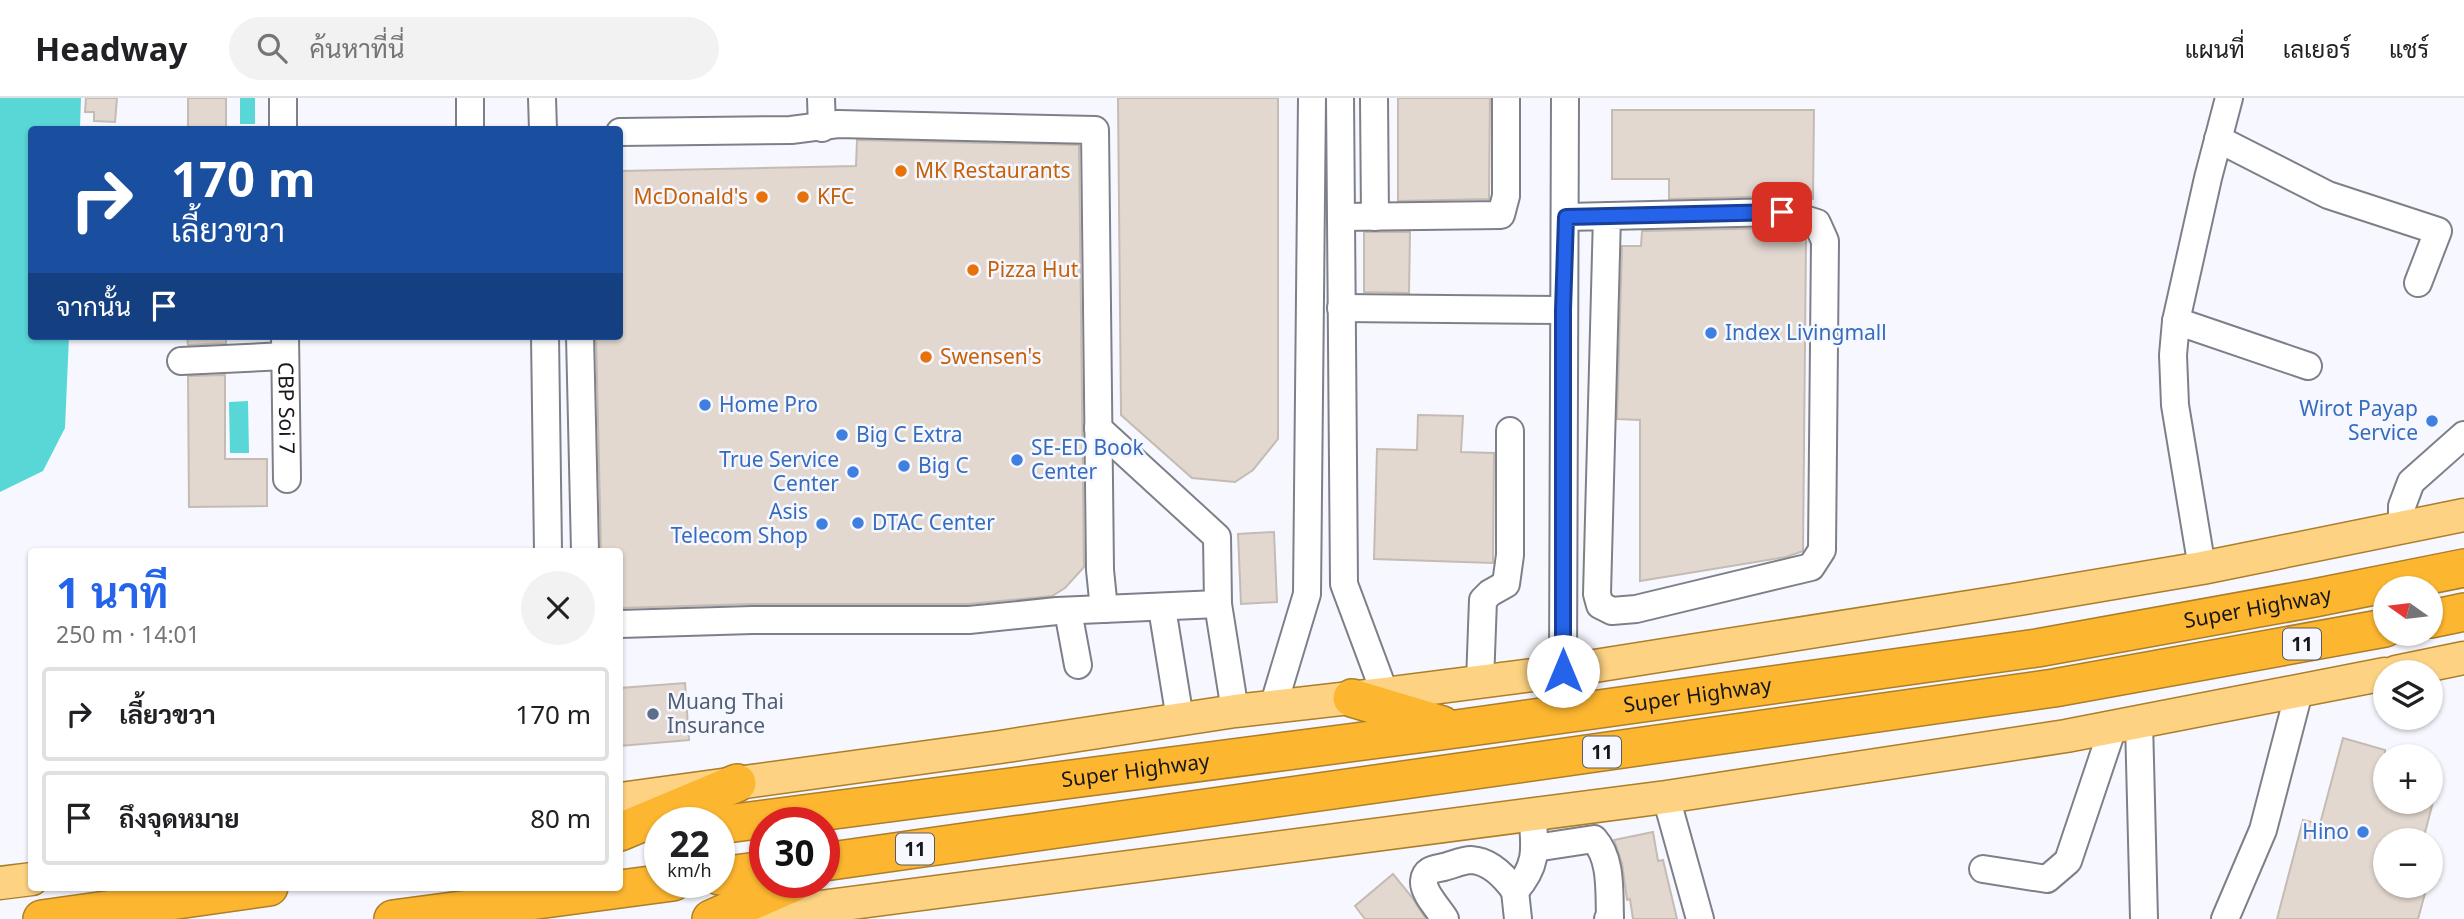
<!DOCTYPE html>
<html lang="th">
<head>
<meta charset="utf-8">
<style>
  body { margin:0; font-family:"Noto Sans",Sarabun,sans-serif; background:#f2f2f2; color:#202124; height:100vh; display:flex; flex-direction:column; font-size:26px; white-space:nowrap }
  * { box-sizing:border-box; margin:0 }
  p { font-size:23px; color:#757577 }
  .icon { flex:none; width:38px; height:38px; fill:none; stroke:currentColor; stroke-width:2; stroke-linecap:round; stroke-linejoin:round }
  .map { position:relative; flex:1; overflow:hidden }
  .sheet { position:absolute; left:28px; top:450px; width:595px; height:343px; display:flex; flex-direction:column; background:#fff; border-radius:7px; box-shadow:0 2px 5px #0004 }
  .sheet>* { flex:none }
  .hud { position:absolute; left:28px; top:28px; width:595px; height:214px; border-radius:7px; box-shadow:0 2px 5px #0004; background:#1a4fa0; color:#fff; overflow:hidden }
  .needle { width:46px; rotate:284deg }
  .fabs { position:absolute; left:2373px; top:478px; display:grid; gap:14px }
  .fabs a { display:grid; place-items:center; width:70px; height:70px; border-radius:50%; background:#fff; box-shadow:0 2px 5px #0004; font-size:35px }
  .speed { position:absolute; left:644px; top:709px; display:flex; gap:14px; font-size:35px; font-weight:700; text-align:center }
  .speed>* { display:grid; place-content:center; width:91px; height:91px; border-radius:50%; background:#fff; box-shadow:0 2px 5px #0004; line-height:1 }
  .speed small { font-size:18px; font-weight:400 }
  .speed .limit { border:10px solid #d22; background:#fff; color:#111 }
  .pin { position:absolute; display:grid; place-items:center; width:60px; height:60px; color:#fff; margin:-30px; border-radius:14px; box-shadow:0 4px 10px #0006 }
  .me { position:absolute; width:77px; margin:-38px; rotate:0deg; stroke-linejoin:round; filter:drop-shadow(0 0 5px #0008) }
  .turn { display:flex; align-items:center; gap:24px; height:147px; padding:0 28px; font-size:32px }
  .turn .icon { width:91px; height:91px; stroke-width:2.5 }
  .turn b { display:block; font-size:49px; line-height:60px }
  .then { display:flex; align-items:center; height:66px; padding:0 28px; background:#0003; gap:14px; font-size:26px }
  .round { display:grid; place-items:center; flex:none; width:74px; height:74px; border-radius:37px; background:#f2f2f2 }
  .overview { display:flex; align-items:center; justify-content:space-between; height:119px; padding:0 28px }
  h1 { font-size:42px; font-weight:700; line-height:52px; color:#2563eb }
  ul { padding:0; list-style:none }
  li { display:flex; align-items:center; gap:21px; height:94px; margin:0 14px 10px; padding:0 14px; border:4px solid #e0e0e0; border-radius:7px }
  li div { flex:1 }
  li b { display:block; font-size:26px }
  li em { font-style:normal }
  header { display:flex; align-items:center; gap:42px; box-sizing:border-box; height:98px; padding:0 35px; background:#fff; border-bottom:2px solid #e0e0e0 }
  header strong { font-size:33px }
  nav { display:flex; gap:38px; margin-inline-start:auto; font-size:24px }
  .search { width:490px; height:63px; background:#f2f2f2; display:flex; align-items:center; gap:18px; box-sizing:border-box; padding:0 24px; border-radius:38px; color:#757577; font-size:26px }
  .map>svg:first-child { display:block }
</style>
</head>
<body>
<header>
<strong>Headway</strong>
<div class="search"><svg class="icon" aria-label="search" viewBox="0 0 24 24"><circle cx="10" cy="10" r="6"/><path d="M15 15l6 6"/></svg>ค้นหาที่นี่</div>
<nav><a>แผนที่</a><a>เลเยอร์</a><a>แชร์</a></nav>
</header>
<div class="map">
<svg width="2464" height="821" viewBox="0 0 2464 821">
  <rect width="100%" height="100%" fill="#f7f8ff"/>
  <path fill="#59d7d7" d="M0 0H81L80 31 32 32V238H69L65 330 43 373 0 394Z
    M240 0H255V26H240Z
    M248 303 249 355H230L229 304Z"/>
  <path fill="#e2d8d0" stroke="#c4bbb3" stroke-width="2" d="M86 0H117L115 24 94 23V14H85Z
    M188 0H226V32H188Z
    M1118 0H1278V341L1253 372 1235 384 1192 380 1121 317Z
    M1398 0H1490L1489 101 1398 103Z
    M1612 12H1814L1813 101 1782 98 1669 101V81H1612Z
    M857 42 1079 47 1084 469 1065 490 1052 498 968 506H752L620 510V453H601L596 238H620V73L856 68Z
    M1780 130 1806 140 1803 453 1786 459 1640 483V322L1617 321 1622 148H1641L1642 133Z
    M1364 134H1410L1409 195 1364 194Z
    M187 238H226V245L188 247Z
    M225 277V361H267V408L189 409 188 278Z
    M1418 317 1463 318 1461 354 1494 355 1493 465 1374 461 1377 351 1417 352Z
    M1274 434 1277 504 1241 506 1238 436Z
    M685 585 689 642 620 648V590Z
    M2343 640 2385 652V704H2433L2423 742H2385V788H2427L2418 821H2277L2303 722 2320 726Z
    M1653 734 1658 763 1663 762 1677 821H1633L1630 801 1627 802 1622 765 1614 742Z
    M1393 776 1411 798 1426 821H1365L1355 808Z"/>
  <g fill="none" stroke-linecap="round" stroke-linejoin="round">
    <g stroke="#7e8089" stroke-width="30">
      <g id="minor">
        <path d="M283 0V32"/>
        <path d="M470 0V32"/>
        <path d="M542 0 543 32"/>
        <path d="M821 0 822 30"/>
        <path d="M1340 0 1344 486 1385 596"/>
        <path d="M1374 0 1375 119"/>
        <path d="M620 34 791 32 838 26 1095 32 1100 472 1104 511"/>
        <path d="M2218 41 2328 97 2438 133 2418 185"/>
        <path d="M1341 119 1501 117 1506 98V0"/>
        <path d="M1566 119 1782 114 1817 125 1825 143 1822 452 1811 469 1636 511 1612 513 1600 507 1597 496 1607 118"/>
        <path d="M1341 210 1563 212"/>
        <path d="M2176 223 2308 268"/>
        <path id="s1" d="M285 238 287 381"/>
        <path d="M545 238 548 453"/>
        <path d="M580 238 585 453"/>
        <path d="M181 263 285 258"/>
        <path d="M1098 330 1217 439 1218 506 1235 613"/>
        <path d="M2402 429V408L2411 384 2464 337"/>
        <path d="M2202 470 2175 307 2173 257 2176 223 2208 80 2229 0"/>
        <path d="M1162 510 1180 621"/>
        <path d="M1068 513 1078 567"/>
        <path d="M620 526 752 522H969L1057 513 1218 506"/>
        <path d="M1563 573 1565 0"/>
        <path d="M1480 584 1483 502 1490 495 1506 486 1510 457V333"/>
        <path d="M1273 609 1307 496 1312 0"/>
        <path d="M2139 624 2144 821"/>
        <path d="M1666 699 1700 821"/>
        <path d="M1535 750 1594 741C1612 761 1609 793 1610 819L1608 821"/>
        <path d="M1983 771 2047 781 2068 763 2113 629"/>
        <path d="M1515 793 1518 821"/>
        <path d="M1445 821C1439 811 1423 795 1424 783 1425 771 1435 771 1444 769 1452 767 1463 762 1471 762 1490 763 1505 779 1515 793 1539 766 1535 749 1532 715"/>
        <path d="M2225 821 2263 732 2299 594"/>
      </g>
    </g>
    <g stroke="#ac7e29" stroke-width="35">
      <path id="major" d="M2396 574 2464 560
        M620 701 1000 649 1235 613 1385 596 1563 573 2013 502 2202 470 2464 417
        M0 785 32 781
        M729 821 1666 699 2066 638 2385 576"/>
    </g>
    <g stroke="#ac7e29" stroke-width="40">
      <g id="highway">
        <path d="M2431 521 2464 514"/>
        <path d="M1352 600 1442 627"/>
        <path id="s2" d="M719 727 1456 631 2037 550 2314 500 2464 470"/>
        <path d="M620 734 737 685"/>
        <path d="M824 764 2054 590 2385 530"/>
        <path d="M719 778 765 772"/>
        <path d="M42 821 269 789"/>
        <path d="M393 821 673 784"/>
        <path d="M711 821 795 784"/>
      </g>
    </g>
    <use href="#minor" stroke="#fff" stroke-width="26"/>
    <use href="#major" stroke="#fdd383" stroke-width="32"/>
    <use href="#highway" stroke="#fcb630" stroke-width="37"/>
  </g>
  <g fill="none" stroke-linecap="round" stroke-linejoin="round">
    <g stroke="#184099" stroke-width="18">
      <path id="route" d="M1563 573V212L1566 119 1782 114"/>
    </g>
    <use href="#route" stroke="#2563eb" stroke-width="12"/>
  </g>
  <g fill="#e8710a" stroke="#f7f8ff" stroke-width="2.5">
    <circle cx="901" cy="73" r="7"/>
    <circle cx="762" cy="99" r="7"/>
    <circle cx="803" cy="99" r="7"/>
    <circle cx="973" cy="172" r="7"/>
    <circle cx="926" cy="259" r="7"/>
  </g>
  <g fill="#3f7fe0" stroke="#f7f8ff" stroke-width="2.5">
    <circle cx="1711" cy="235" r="7"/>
    <circle cx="705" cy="307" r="7"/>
    <circle cx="2432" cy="323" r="7"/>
    <circle cx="842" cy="337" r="7"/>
    <circle cx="1017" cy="362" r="7"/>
    <circle cx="904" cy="368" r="7"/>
    <circle cx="853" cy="374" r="7"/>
    <circle cx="858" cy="425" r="7"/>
    <circle cx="822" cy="426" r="7"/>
    <circle cx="2363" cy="734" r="7"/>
  </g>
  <circle fill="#5c6f8a" stroke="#f7f8ff" stroke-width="2.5" cx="653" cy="616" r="7"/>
  <g text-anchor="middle" stroke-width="5" stroke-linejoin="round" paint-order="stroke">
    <g fill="#f7f8ff" stroke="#5a5a5f" stroke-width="2">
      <rect x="2283" y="530.5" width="38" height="31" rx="5"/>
      <rect x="1583" y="638.5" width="38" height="31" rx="5"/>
      <rect x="896" y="735.5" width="38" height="31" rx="5"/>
    </g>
    <g font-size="19" font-weight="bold" fill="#17171b">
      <text x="2302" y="553">11</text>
      <text x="1602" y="661">11</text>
      <text x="915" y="758">11</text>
    </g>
    <g font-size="21" fill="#c56008" stroke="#f7f8ff" text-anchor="start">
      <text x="915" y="80">MK Restaurants</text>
      <text x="748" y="106" text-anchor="end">McDonald's</text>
      <text x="817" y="106">KFC</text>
      <text x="987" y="179">Pizza Hut</text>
      <text x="940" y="266">Swensen's</text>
    </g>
    <g font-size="21" fill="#366cbe" stroke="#f7f8ff" text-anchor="start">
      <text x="1725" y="242">Index Livingmall</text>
      <text x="719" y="314">Home Pro</text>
      <text x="2418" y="318" text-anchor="end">Wirot Payap<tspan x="2418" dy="24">Service</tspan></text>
      <text x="856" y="344">Big C Extra</text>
      <text x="1031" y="357">SE-ED Book<tspan x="1031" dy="24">Center</tspan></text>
      <text x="839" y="369" text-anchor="end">True Service<tspan x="839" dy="24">Center</tspan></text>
      <text x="918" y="375">Big C</text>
      <text x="808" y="421" text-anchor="end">Asis<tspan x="808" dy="24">Telecom Shop</tspan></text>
      <text x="872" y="432">DTAC Center</text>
      <text x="2349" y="741" text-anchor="end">Hino</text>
    </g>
    <g font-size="21" fill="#17171b" stroke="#f7f8ff">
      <text dy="7" stroke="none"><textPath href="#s1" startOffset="72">CBP Soi 7</textPath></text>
      <text dy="7" stroke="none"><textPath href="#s2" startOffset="1554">Super Highway</textPath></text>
      <text dy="7" stroke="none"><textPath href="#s2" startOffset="987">Super Highway</textPath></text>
      <text dy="7" stroke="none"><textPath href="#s2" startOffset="420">Super Highway</textPath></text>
    </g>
    <g font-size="21" fill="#4e5e75" stroke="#f7f8ff" text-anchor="start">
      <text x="667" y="611">Muang Thai<tspan x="667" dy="24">Insurance</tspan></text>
    </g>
  </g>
</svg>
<div class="fabs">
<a><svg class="needle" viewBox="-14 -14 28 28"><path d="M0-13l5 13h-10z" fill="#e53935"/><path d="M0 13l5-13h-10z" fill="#757577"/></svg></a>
<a><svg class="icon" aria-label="layers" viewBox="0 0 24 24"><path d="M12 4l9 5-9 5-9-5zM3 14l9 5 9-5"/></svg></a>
<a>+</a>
<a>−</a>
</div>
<div class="speed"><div>22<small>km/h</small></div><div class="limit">30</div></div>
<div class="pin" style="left:1782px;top:114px;background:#d93025"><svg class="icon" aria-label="arrive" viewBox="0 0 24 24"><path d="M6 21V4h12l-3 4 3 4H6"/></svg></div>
<svg class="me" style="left:1563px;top:573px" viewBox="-20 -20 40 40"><circle r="19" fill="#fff"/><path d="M0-13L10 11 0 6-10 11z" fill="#2563eb"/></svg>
<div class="hud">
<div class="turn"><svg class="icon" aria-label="right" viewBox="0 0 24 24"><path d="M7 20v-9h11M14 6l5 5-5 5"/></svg><div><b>170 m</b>เลี้ยวขวา</div></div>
<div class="then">จากนั้น<svg class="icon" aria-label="arrive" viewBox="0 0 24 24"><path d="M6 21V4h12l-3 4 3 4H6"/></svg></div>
</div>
<section class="sheet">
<div class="overview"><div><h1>1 นาที</h1><p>250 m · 14:01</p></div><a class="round"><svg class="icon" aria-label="close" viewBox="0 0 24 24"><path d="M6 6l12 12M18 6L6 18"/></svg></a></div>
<ul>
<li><svg class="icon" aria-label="right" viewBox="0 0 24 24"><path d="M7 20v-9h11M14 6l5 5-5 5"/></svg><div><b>เลี้ยวขวา</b></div><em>170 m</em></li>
<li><svg class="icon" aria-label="arrive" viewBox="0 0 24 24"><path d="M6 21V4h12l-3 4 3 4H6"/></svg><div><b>ถึงจุดหมาย</b></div><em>80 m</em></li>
</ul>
</section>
</div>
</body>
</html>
